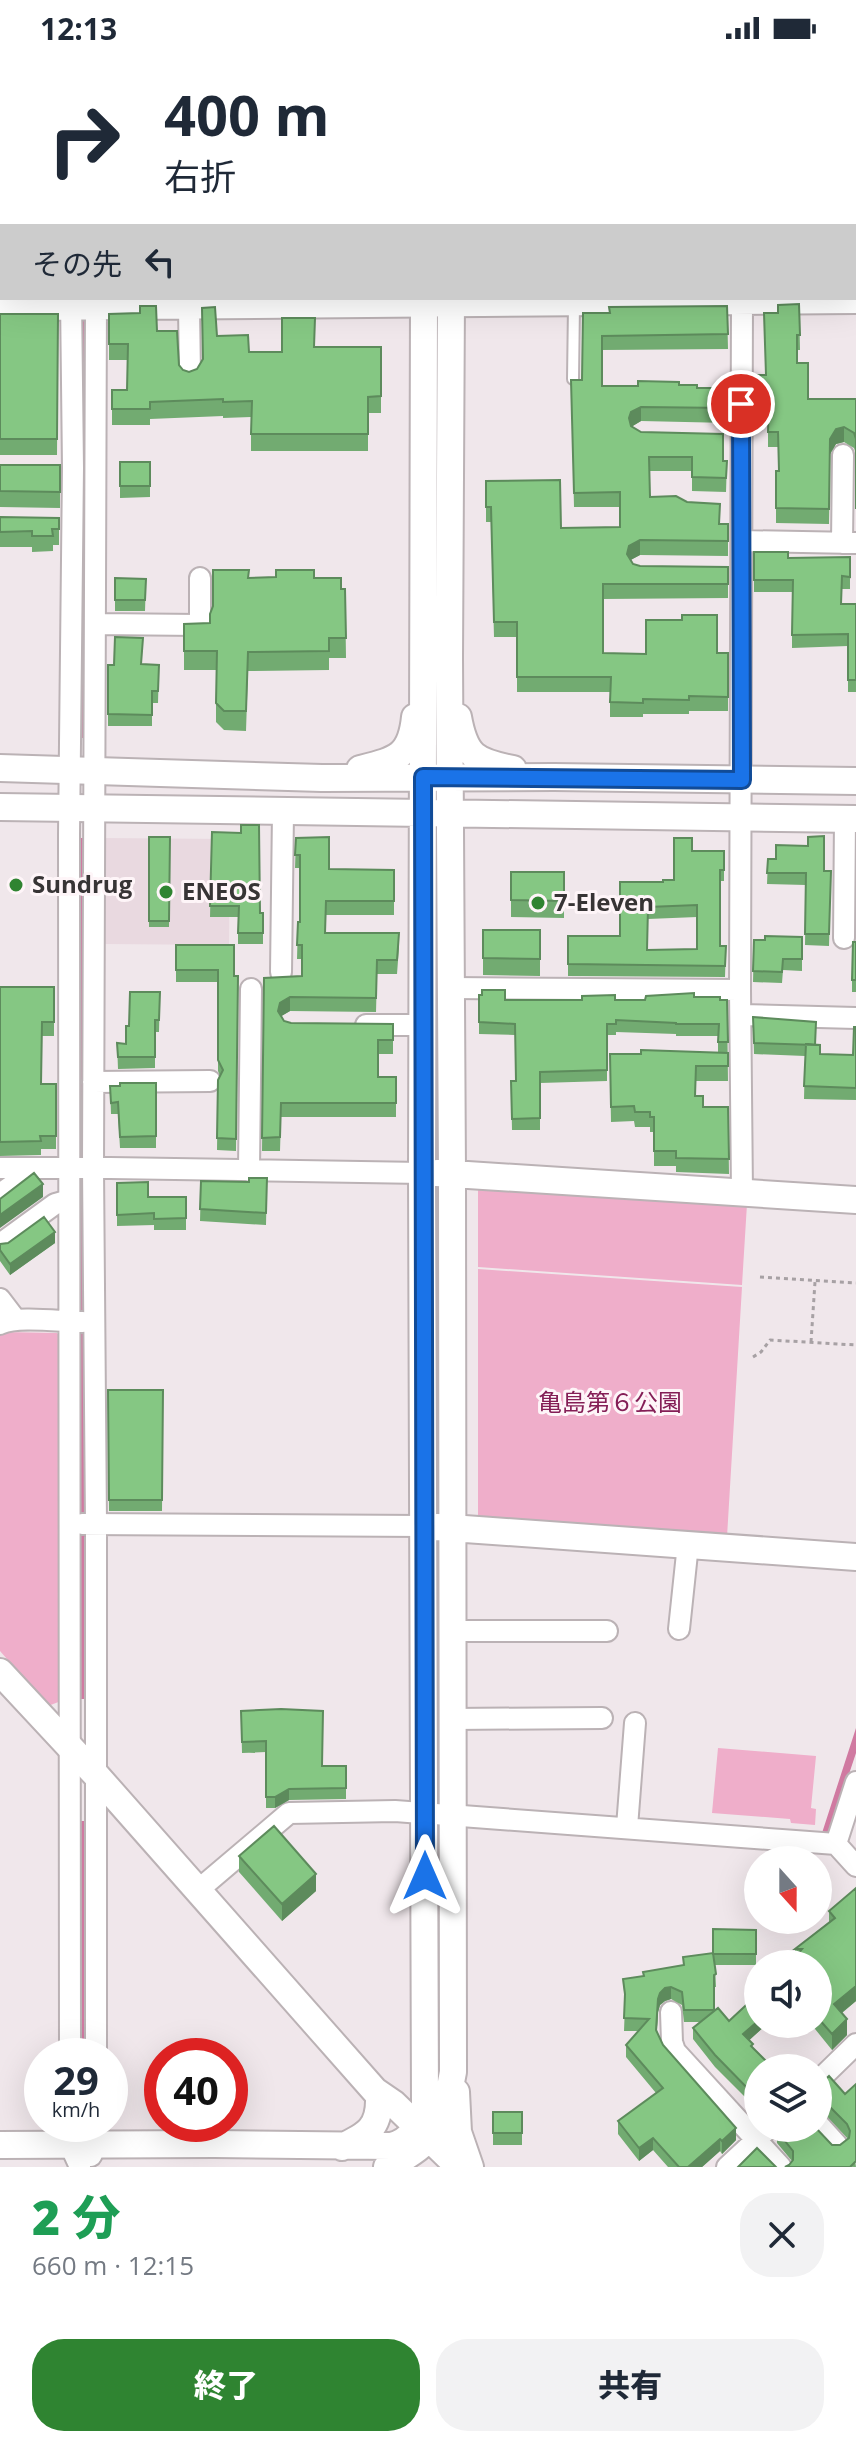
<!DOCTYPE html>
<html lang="ja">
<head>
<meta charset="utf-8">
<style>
  body { margin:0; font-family:"Open Sans","Noto Sans JP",sans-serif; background:#f2f2f3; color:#1f2937; height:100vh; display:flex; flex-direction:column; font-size:30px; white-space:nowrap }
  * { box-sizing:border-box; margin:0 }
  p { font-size:26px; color:#747a83 }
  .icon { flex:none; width:44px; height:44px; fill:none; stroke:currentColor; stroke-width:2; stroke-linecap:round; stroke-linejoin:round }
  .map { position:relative; height:2111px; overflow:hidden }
  .side { display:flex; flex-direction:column; background:#fff; flex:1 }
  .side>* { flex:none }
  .banner { position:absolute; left:0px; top:0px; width:856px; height:244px; box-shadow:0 8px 32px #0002; background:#fff; color:#1f2937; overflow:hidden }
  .needle { width:52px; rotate:159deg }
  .fabs { position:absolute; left:744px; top:1790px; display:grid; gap:16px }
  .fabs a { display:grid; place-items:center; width:88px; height:88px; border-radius:50%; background:#fff; box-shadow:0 8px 32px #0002; font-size:40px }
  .speed { position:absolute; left:24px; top:1982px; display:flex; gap:16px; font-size:40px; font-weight:700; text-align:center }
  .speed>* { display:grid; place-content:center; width:104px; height:104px; border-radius:50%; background:#fff; box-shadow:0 8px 32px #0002; line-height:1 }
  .speed small { font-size:20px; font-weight:400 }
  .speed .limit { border:12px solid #d22; background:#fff; color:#111 }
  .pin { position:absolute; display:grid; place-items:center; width:68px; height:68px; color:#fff; margin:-34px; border:4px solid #fff; border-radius:50%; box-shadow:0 2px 8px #0007 }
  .me { position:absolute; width:88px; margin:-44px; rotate:0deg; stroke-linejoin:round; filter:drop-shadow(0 0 6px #0008) }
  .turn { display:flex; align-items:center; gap:28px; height:168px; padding:0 32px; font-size:36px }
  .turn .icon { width:104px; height:104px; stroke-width:2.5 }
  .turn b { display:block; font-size:56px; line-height:68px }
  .then { display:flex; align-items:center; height:76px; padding:0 32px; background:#0003; gap:16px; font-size:30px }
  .round { display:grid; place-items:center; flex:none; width:84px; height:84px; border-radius:32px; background:#f2f2f3 }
  .head { display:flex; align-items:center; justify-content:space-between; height:136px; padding:0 32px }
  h1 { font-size:48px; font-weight:800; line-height:60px; color:#1e9e55 }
  .cta { display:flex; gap:16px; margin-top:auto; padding:16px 32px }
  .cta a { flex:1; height:92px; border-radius:32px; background:#2f8431; color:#fff; font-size:32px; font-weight:800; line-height:92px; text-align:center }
  .cta a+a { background:#f2f2f3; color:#1f2937 }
  .status { display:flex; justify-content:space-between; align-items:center; height:56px; padding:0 40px; background:#fff; direction:ltr }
  .status svg { height:22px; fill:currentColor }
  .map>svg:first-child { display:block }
</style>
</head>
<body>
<div class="status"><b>12:13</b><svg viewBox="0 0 49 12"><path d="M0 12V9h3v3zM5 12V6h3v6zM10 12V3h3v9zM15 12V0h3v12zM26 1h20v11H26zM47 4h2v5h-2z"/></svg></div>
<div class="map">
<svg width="856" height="2111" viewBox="0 0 856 2111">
  <rect width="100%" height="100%" fill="#f0e7eb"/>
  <path fill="#e9d9e0" d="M104 782 230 783 229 889 103 888Z"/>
  <path fill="#efaeca" d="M478 1131 747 1148 742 1229 478 1211Z
    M478 1213 742 1231 727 1481 478 1462Z
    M3 1276 57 1277 62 1283 61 1645 48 1650 0 1595V1278Z
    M718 1692 816 1700 811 1752 816 1753 815 1769 791 1767 790 1763 712 1757Z"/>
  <path fill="#d07aa1" d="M78 242H87V682H79Z
    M77 782H87V1643H78L80 1536Z
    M856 1672V1697L829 1778 822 1777Z
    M79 1765H89L87 2000H78Z"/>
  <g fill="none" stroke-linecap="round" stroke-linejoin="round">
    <g stroke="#bbb2b5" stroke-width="14">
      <path id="service" d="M573 323 574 249"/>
    </g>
    <g stroke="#bbb2b5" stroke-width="24">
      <path id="minor" d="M73 0V2
        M95 0V2
        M742 2V0
        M0 86H2
        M742 242 740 934 742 1136
        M189 252 190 319
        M0 254 856 247
        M742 485 856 487
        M842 487 843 399
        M96 568 200 569V522
        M844 882 845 763
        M281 916 283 756
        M452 932 740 934
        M741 959 856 962
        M366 969H422
        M93 1026 210 1025
        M0 1112H110L422 1117
        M249 1115 251 933
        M0 1138 20 1124 24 1112
        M0 1188 55 1148 69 1144
        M0 1243 16 1264
        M0 1268C17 1259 62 1266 83 1266
        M82 1468 423 1470
        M679 1573 688 1488
        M452 1575H607
        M452 1663 602 1662
        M627 1771 635 1667
        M836 1788 856 1726
        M197 1835 289 1757 395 1755 836 1788 856 1810
        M671 1956 672 1986 675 1995 781 2111
        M70 2000 69 779 73 412 71 242
        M96 2000V1468L93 1112 96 242
        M818 2025 856 1988
        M70 2068V2089L80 2111
        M818 2068 837 2089
        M91 2100 96 2089V2068
        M727 2111 769 2072"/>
    </g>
    <g stroke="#bbb2b5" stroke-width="30">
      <path id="tertiary" d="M422 0V2
        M450 0V2
        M458 661C465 700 475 706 513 713
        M0 712 322 722 554 721 856 725
        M360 713C396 704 411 701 415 661
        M0 751 856 763
        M437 1117 856 1144
        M437 1471 856 1501
        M0 1616 96 1719 375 2035 394 2048 459 2111
        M456 2036 458 2076 470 2111
        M0 2089 214 2088 391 2090C411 2086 420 2069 425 2051L422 1117 424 242
        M342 2091C367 2079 380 2072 379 2041
        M387 2111C437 2085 443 2070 453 2016L452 1118 449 602 451 242"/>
    </g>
    <path stroke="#a7a1a4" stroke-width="3" stroke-dasharray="4 4" stroke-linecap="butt" d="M0 232H2
      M760 1221 856 1227
      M811 1286 815 1226
      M753 1301 761 1296 770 1284 856 1289"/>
    <use href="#service" stroke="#fff" stroke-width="10"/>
    <use href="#minor" stroke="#fff" stroke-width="20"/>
    <use href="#tertiary" stroke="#fff" stroke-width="26"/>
  </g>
  <path fill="#72ab71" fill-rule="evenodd" d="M0 19H2V58H0Z
    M854 39H856V104H854Z
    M799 248 800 294H797V307L808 343H856V469V398L854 392 844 386 836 388 830 398 829 468 776 467V415H779L778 391H768V352H755V319H766L778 257Z
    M727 250 728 293 602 294V330L679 329 697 332H729V367L641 365 631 371 641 376 727 405 726 436 692 435V415H649L650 441 720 468H728V500L640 499 630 504 633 508 640 510 728 511V542L603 543V597H728V655H689V658H643V661H610V636H517V581H494L491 466H486V425L561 472 620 471V451H574L571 324H582L610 257Z
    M0 258H58L57 399H0Z
    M157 275 179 309 183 314 189 316 197 313 217 280 249 296H282L315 291H381V357H368V395H251V361L223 362V360L150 363V369H112V334H127L128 304H109V288Z
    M120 406H150V441L120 442Z
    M0 409H60V452L0 451Z
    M0 461 59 462V489H53V495L32 496V491H0Z
    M754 496 788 502 850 501V533H842V548H856V636H848V590L792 592V536H754Z
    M115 522 146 523 145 555H115Z
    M314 522 341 533H345L346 602H329V614L248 615 246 675 224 674 216 666V614H184V568L210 567Z
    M142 608 159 609 158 647H152V670H108V609Z
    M212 776 260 857H263V888H238V861H210Z
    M149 781H170L169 871H149Z
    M296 782 329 813 394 814V859H326L325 877 399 891 397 918H377L376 956 290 955 281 960 284 965 291 967 393 968V998H378V1021H396V1061H281L280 1095H262L264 922 302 920V903H297L298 866H300V812H295Z
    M692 795H724V825H720V890H726L725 921 568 920V880H620L674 824ZM697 861V893L647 894 648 863Z
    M768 803H776L824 815H831L829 890 805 889 806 829 767 828Z
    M511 816H564V862L511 861Z
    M483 874H540V920L483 919Z
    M802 881V915L783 914 782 927 753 926 754 884Z
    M856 886V936H852V924Z
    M176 889 234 920H238L236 1095 217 1094 218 1024 220 1020 218 1015V926H176Z
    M0 931H54V980H42L41 1028H56V1093H41V1099L0 1100Z
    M160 936 159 976H155V1012L118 1013 117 987 126 988 129 970Z
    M479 939 505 944H645L694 941 727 944 728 1025H696V1040L703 1051H728L729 1118 676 1116V1110H654V1076H650V1071H635L634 1065 611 1066 610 1013 718 996V980H676V978L616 976V979H607V1025L540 1027V1074H512L511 1025H516L515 979 479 978Z
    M753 961 815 989 820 998 853 999 856 971V1044L804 1043 805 1000 754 998Z
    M156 1027V1092H120L118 1058H111L110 1030Z
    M267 1122 266 1169 200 1165 201 1125 249 1126Z
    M117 1127 148 1141H186V1174H154V1169L117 1170Z
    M55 1187 10 1219 0 1205V1188Z
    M108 1334H163L162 1455H109Z
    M241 1655 323 1710H346V1743L289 1744 275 1752H266V1696L242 1697Z
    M239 1800 316 1835 282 1865 239 1816Z
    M856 1832V1945L842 1957 847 1979 832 1994 811 1968H818V1908H795V1893L829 1866V1855Z
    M756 1874V1909H715L716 1931H714V1955L729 1965 767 1968 749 1984 753 1992 758 2012V2054L715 2011 693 1983V1972L700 1966H684L682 1949 671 1943 665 1945 660 1949 658 1956 657 1975 663 1989 736 2084 722 2098 720 2095 702 2111H668L653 2094 639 2105 618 2078V2065L656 2037 626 2001V1989L638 1975H624L625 1948 623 1923 643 1920 683 1910V1901L713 1897Z
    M818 2030 845 2038 856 2111 789 2109 792 2105 777 2087V2075L832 2089H840L848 2083 823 2056 818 2055Z
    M493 2056H522V2089H493Z"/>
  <path fill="#5d8b5c" d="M641 351V365L631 371 629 362 631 356Z
    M844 371V386L836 388 830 398 829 468 830 383 836 373Z
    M640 484V499L629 505 627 498 629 490Z
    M290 941V955L280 961 278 955 280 947Z
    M43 1128V1141L0 1172V1159Z
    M55 1176V1187L10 1219V1208Z
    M289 1733V1744L275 1752V1741Z
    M316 1818V1835L282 1865V1848Z
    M856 1930V1945L834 1963V1948Z
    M671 1931V1943L665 1945 660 1949 658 1956 656 1986 658 1943 660 1937 665 1932Z
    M847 1963V1979L832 1994V1978Z
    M758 1965V1968H767L743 1990V1978Z
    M736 2072V2084L722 2098V2085Z
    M653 2082V2094L639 2105V2092Z
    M720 2083V2095L702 2111H688Z"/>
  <path fill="#85c783" stroke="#5d8b5c" stroke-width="2" fill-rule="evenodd" d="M161 0H251V2H161Z
    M690 0H728V2H690Z
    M755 0H831V2H755Z
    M0 19H2V47H0Z
    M854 39H856V89H854Z
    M799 248 800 279H797V307H808V343H856V453V383L854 377 844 371 836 373 830 383 829 453 776 452V415H779L778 376H768L769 337H755V319H766L764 257H778V249Z
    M140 250H156L157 275H177L179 309 183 314 189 316 197 313 203 303 202 252 215 251 217 280 248 279 249 296H282V262H315L314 291H381V340L368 341V378H251L252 345 223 346V343L150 346V353H112V334H127L128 288H109V258L140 257Z
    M727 250 728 278 602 280V330H638V325L679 326V329H697V332H729V352L641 351 631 356 629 362 631 370 641 376 723 378V405H727L726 422 692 421V401H649L650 441 676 440 687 446 720 448 719 468H728V485L640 484 629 490 627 498 633 508 640 510 728 511V528H603V597L646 598V564H682V559H717V597H728V641L689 640V644L643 643V647L610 646 611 621H517V566H494L491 451H486V425L560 424 561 472 620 471V436L574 437 571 324H582L583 257H610L609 251Z
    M0 258H58L57 383H0Z
    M120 406H150V430H120Z
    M0 409H60V436L0 435Z
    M0 461 59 462V473H52L53 480H32V475L0 476Z
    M754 496H788V502L850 501V521L842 520 841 548H856V624H848V578L792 579 793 524H754Z
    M213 514H249L248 522 276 521V514H314V522H341V533H345L346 582H329V595L248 596 246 655H224L216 647 217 595H184V568L210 567V558L213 550Z
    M115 522 146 523 145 544H115Z
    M115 581 143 582 141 608 159 609 158 635H152V659L108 658V609H114Z
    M241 769H259L260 857H263V877H238L239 850H210L212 776 241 777Z
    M824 780V815H831L829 878H805L806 817H767L768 803H776V789L808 790V781Z
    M149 781H170L169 865H149Z
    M329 781V813L394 814V845H326L325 877H399L397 904H377L376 942 290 941 280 947 278 955 284 965 291 967 393 968V984H378V1021H396V1047H281L280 1081 262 1082 264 922 302 920V889H297L298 866H300V799H295L296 782Z
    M674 782H692V795H724V814H720V890H726L725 910 568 908V880H620V826H663V824H674ZM697 849V893L647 894 648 851Z
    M511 816H564V845L511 844Z
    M483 874H540V903L483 902Z
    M765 880 802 881V903H783L782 916 753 915 754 884H765Z
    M853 886H856V924H852Z
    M176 889H234V920H238L236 1083 217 1082 218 1024 223 1014 218 1004V914H176Z
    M0 931H54V966H42L41 1028H56V1080H40L41 1085 0 1086Z
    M482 934H505V944H582V940L615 939V944H645L646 940 694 937V941H720V944H727L728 986H718L719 968H676V967L616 964V968H607V1014L540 1016V1062L512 1063 511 1025H516L515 968 479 966V939H482Z
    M130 936H160L159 964H155V1001H118L117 987 126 988V970H129Z
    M753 961 816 966 815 989 754 987Z
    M854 971H856V1032L804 1030 806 988 820 989V998L853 999Z
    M641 994 728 997V1010H696L695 1040H703V1051H728L729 1103 676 1102V1095H654V1061H650V1056H635L634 1050 611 1051 610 998H641Z
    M120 1027H156V1080L120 1081 118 1046 111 1047 110 1030H120Z
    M34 1117 43 1128 0 1159V1143Z
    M249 1122H267L266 1157 200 1153 201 1125 249 1126Z
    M148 1126V1141H186V1162L154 1163V1157L117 1159V1127Z
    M44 1161 55 1176 10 1208 0 1194V1188L8 1187Z
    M108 1334H163L162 1444H109Z
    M281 1653 323 1655 322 1710H346V1732L289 1733 275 1741H266V1685L242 1686 241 1655Z
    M274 1770 316 1818 282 1848 239 1800Z
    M856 1832V1930L834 1948 847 1963 832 1978 818 1962V1908H804L797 1899 802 1893H795L835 1862 829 1855Z
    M713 1873 756 1874V1898H713Z
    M713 1897 716 1918 714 1919V1954H684L682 1936 671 1931 665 1932 660 1937 658 1943 656 1974 663 1989 736 2072 722 2085 720 2083 688 2111H679L653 2082 639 2092 618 2065 663 2032 626 1989 649 1963 624 1962 625 1938 623 1923 644 1920 643 1916 684 1909 683 1901Z
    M758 1938V1965L743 1978 753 1988 751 1990 773 2012H758V2043L715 1999 693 1972 718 1952 729 1965Z
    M829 2020 845 2038 856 2028V2105L850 2111H785L789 2109 793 2104V2095L777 2075 780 2072H816L832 2089H840L849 2082 850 2075 847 2068 823 2044 818 2043V2036L821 2033 818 2030Z
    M493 2056H522V2077H493Z
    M757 2092 776 2111H738Z"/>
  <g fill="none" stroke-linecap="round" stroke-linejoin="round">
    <g stroke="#114b97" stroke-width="20">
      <path id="route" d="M425 1820 423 721 742 724 741 348"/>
    </g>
    <use href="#route" stroke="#1a73e8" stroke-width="14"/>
  </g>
  <g fill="#2f8431" stroke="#fef5f8" stroke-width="3">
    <circle cx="16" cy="829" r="8"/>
    <circle cx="166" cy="836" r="8"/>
    <circle cx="538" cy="847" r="8"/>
  </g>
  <g text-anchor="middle" stroke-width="6" stroke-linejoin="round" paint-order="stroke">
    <g font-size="24" font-weight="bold" fill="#373435" stroke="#fef5f8" text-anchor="start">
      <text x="32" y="837">Sundrug</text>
      <text x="182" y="844">ENEOS</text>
      <text x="554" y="855">7-Eleven</text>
    </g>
    <g font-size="24" fill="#841e56" stroke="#fef5f8">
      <text x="610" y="1355">亀島第６公園</text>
    </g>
  </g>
</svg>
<div class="fabs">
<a><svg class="needle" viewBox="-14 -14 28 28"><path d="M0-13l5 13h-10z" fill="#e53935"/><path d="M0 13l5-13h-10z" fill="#747a83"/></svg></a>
<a><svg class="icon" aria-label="sound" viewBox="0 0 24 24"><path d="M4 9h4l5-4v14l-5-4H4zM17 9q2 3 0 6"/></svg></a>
<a><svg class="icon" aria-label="layers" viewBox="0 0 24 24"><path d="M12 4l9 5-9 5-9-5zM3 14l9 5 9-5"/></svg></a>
</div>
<div class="speed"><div>29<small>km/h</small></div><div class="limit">40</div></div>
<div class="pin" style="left:741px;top:348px;background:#d93025"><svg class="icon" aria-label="arrive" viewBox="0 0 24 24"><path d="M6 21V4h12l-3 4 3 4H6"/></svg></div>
<svg class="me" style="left:425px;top:1820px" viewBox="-20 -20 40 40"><path d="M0-17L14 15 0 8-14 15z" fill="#1a73e8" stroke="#fff" stroke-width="4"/></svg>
<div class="banner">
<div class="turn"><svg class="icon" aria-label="right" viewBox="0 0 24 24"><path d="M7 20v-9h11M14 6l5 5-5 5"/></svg><div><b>400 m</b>右折</div></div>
<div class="then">その先<svg class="icon" aria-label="left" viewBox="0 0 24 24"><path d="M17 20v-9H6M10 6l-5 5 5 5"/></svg></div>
</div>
</div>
<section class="side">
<div class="head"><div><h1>2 分</h1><p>660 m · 12:15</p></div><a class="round"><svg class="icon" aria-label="close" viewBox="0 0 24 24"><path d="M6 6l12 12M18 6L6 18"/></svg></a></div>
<div class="cta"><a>終了</a><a>共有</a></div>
</section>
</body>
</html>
